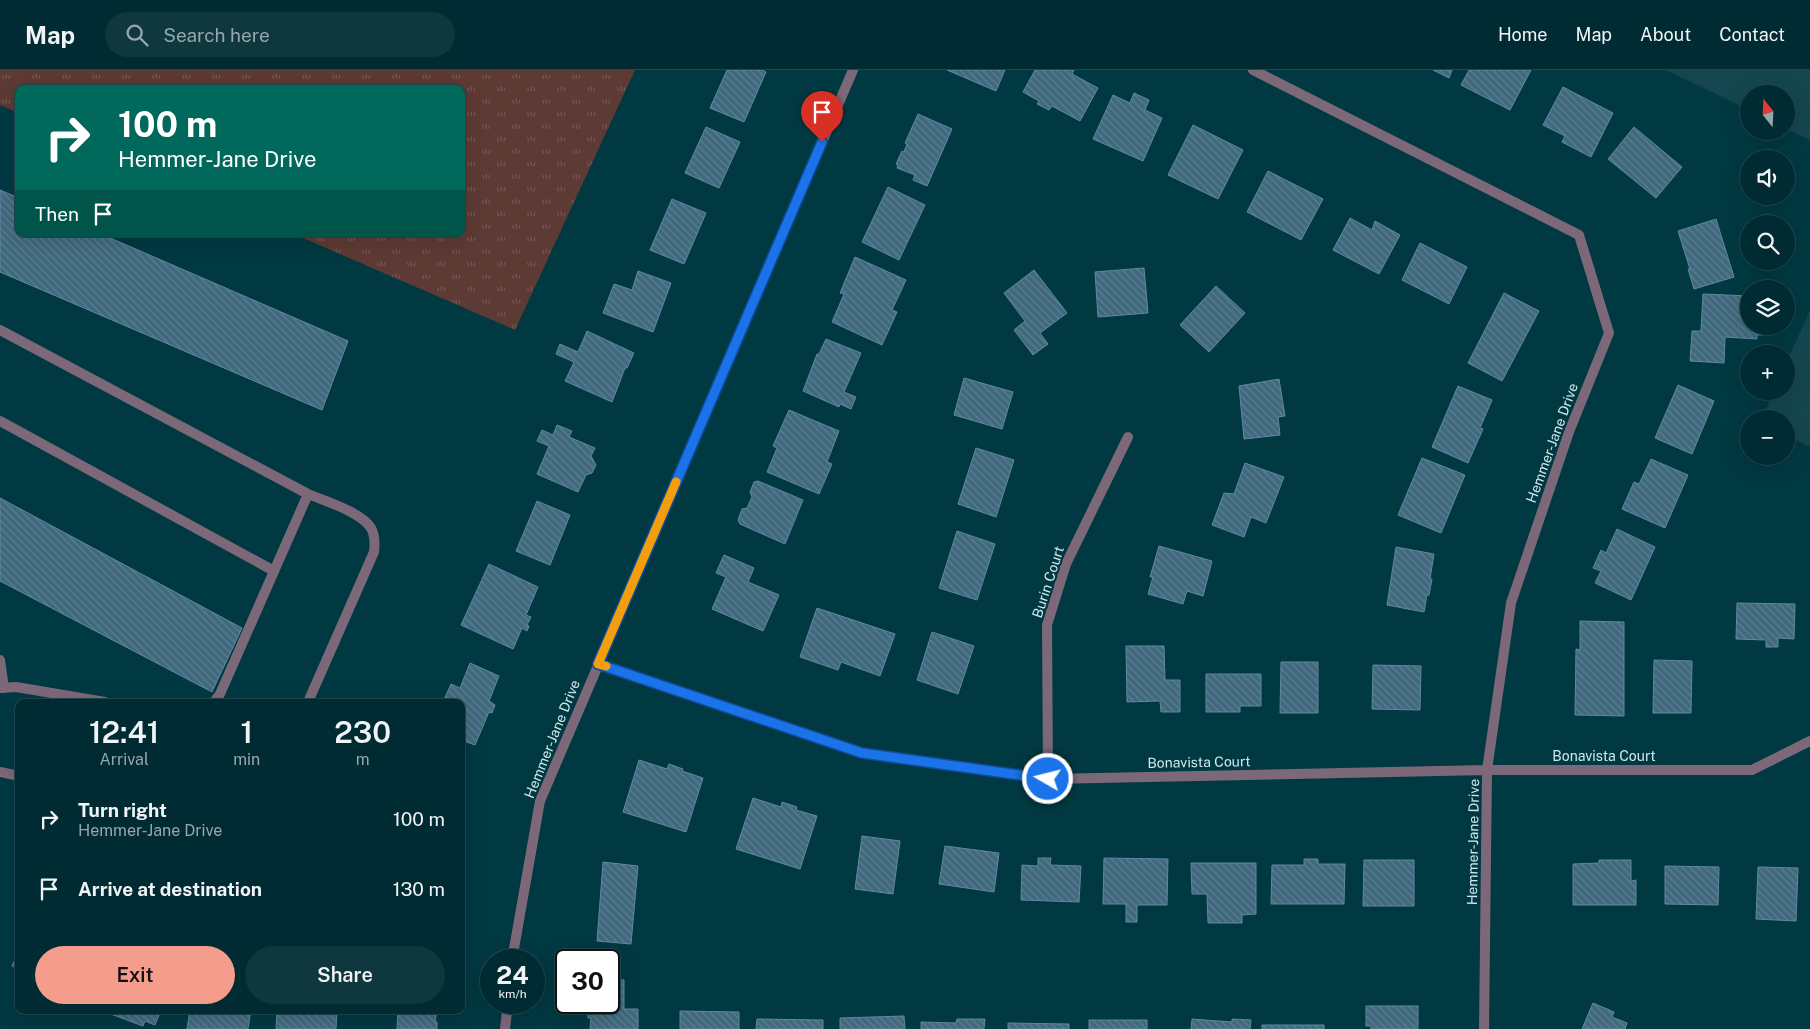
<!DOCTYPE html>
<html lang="en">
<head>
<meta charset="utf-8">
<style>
  body { margin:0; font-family:"Public Sans",sans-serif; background:#0e373e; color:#f1f3f6; height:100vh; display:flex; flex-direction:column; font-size:19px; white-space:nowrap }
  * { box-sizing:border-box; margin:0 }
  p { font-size:16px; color:#95a7ac }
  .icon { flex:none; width:28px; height:28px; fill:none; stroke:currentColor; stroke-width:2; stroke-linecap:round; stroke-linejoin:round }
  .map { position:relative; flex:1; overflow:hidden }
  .side { position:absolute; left:15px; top:629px; width:450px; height:315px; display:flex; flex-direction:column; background:#002b32; border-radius:10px; box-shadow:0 5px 20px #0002,0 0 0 1px #22474d }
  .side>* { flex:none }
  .banner { position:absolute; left:15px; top:15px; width:450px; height:152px; border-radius:10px; box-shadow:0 5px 20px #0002,0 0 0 1px #22474d; background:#00695c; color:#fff; overflow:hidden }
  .needle { width:32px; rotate:342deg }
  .tools { position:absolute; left:1740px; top:15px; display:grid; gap:10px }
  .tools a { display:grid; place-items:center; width:55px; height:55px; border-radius:50%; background:#002b32; box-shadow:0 5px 20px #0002,0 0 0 1px #22474d; font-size:25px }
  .speed { position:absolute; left:480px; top:879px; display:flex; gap:10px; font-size:25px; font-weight:700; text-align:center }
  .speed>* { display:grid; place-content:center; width:65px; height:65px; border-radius:50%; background:#002b32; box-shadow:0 5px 20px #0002,0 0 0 1px #22474d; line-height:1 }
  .speed small { font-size:12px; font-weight:400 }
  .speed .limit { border:2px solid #111; border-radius:8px; background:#fff; color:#111 }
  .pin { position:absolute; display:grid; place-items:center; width:42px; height:42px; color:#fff; margin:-51px -21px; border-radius:50% 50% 50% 0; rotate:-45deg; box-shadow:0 0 5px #0007 }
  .pin .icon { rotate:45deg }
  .me { position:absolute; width:55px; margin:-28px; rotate:278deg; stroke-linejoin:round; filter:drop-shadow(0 0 4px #0008) }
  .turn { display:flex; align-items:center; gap:18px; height:105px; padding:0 20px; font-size:22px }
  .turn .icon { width:65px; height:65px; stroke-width:2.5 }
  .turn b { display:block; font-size:35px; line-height:42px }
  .then { display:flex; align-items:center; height:48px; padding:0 20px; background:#0003; gap:10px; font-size:19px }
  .eta { display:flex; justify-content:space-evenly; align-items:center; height:85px; text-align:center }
  .eta b { font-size:30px; font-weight:600; line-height:35px }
  .primary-button { display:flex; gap:10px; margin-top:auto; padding:10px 20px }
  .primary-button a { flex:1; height:58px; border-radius:30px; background:#f49d8c; color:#111; font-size:20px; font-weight:600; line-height:58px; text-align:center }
  .primary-button a+a { background:#0e373e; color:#f1f3f6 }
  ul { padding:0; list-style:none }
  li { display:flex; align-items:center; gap:15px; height:70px; padding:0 20px }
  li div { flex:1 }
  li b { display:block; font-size:19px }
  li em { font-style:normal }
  header { display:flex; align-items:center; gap:30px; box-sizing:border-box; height:70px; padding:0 25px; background:#002b32; border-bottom:1px solid #22474d }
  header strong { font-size:24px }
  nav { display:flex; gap:28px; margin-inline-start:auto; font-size:18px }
  .search { width:350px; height:45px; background:#0e373e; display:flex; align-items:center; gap:12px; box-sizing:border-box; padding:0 18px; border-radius:28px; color:#95a7ac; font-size:19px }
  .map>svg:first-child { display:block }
</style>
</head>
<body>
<header>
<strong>Map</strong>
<div class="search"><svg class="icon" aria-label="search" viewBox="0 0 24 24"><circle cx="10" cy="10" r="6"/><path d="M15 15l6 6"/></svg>Search here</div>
<nav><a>Home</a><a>Map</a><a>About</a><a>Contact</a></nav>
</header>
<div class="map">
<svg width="1810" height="959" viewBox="0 0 1810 959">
  <defs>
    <pattern id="grass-tufts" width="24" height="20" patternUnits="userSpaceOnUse" patternTransform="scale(1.25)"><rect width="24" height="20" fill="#5d3a33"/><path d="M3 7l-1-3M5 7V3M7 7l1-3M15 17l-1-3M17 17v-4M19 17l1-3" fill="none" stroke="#735651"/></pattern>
    <pattern id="building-back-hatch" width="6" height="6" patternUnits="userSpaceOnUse" patternTransform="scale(1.25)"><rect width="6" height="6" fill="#41697e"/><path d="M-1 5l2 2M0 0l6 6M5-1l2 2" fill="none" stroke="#5b7e91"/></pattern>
  </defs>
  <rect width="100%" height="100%" fill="#003942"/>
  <path fill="#15464f" d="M1666 0H1810V70L1786 59V24H1749V40Z
    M1810 240V377L1786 365V349H1762L1774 321H1786V294Z"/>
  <path fill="url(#grass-tufts)" d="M0 0H635L515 260 294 164H461V19H19V43L0 35Z"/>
  <path fill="url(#building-back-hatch)" stroke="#60899f" d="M727 0H762L766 2 744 52 710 38Z
    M947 0H1005L996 21Z
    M1035 0H1074L1072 4 1098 18 1080 51 1052 36 1049 40 1037 34 1039 31 1023 22Z
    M1433 0H1452L1449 8Z
    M1469 0H1531L1510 40 1461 15Z
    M1563 17 1613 43 1591 87 1562 72 1565 66 1543 55Z
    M1134 23 1149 30 1145 40 1162 48 1143 91 1093 69 1113 25 1130 33Z
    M918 44 952 59 927 116 913 110 915 105 897 98 898 95 896 94 902 81 904 82 907 74 905 73Z
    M1193 55 1243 80 1218 129 1168 105Z
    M706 57 740 72 719 118 685 103Z
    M1634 57 1682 97 1656 128 1608 89Z
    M1268 101 1323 129 1301 170 1247 142Z
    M888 117 925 135 899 190 862 172Z
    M0 120 19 128V164H101L348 271 322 340 0 202Z
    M672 129 706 143 684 194 650 180Z
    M1350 148 1372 160 1375 151 1400 165 1379 204 1333 180Z
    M1716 149 1734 207 1694 219 1688 199H1690L1678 161Z
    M1420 173 1467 197 1449 234 1402 210Z
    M855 187 906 210 892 240 897 242 882 275 832 252 844 224 840 223Z
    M1144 198 1148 243 1098 247 1095 202Z
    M1034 200 1067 243 1040 263 1048 274 1033 285 1014 260 1025 251 1004 223Z
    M638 201 671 213 653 262 603 243 614 214 632 220Z
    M1216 216 1245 243 1209 282 1180 255Z
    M1504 223 1539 241 1502 311 1468 293Z
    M1703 224 1749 226V256H1764V265H1757V269L1725 267 1724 293 1690 291 1692 261H1701Z
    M587 261 634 283 627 298H625L612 332 565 311 574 292 556 284 560 274 578 282Z
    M826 269 861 283 844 322 856 327 851 339 840 334 839 337 803 321 817 284H819Z
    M964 308 1013 322 1002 359 954 345Z
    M1279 309 1285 346 1278 347 1280 365 1244 369 1239 316Z
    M1678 315 1714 331 1692 384 1655 368Z
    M1458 316 1492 330 1480 358 1483 359 1468 393 1432 377Z
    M789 340 839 361 827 392 832 394 819 424 767 402 777 378 773 376Z
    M557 355 572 361 569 367 595 378 591 386 596 395 592 403 586 405 578 422 537 404 549 376 537 371 542 360 553 365Z
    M976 378 1014 390 996 447 958 434Z
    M1422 388 1465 405 1441 463 1398 445Z
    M1651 389 1688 405 1665 458 1622 439 1634 412 1639 414Z
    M1245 393 1284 407 1266 453 1251 447 1244 467 1212 455 1224 423 1234 424Z
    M758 411 803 430 785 474 740 454 738 450 742 439 747 438 752 427 750 422 754 412Z
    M0 428 242 558 212 622 0 511Z
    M537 431 570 445 550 495 516 481Z
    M1617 459 1655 477 1631 530 1595 513 1601 501 1593 498 1601 480 1606 483Z
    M957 461 995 474 977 530 939 518Z
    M1159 476 1212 491 1203 526 1187 521 1183 534 1148 524 1153 507H1150Z
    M1396 477 1434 484 1430 509H1432L1429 525H1427L1424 542 1387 535Z
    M724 485 754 498 748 512 779 525 763 561 712 539 726 507 716 503Z
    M489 494 538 517 526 545 531 547 527 555 529 556 527 561 522 558 513 579 461 555Z
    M1737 533 1795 534 1794 569 1778 568V577H1766V570L1736 569Z
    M817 538 895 564 880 606 841 592 838 600 800 587Z
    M1580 551 1624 552V646L1575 645 1576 579 1580 580Z
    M932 562 974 576 958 624 917 610Z
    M1126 576H1164L1165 610H1180V642H1161L1160 631 1127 632Z
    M1654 590 1692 591 1691 643H1653Z
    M1281 592H1318V643H1280Z
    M470 593 499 606 489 631 495 635 492 643 489 642 475 675 461 670V632H443L451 614 460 618Z
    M1373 595 1421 596 1420 640 1372 639Z
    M1206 604H1261V636H1240V642H1206Z
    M639 690 667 699 669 694 683 699 682 701 703 708 686 762 623 742Z
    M753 728 781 737 782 732 797 737 796 740 817 746 800 799 736 779Z
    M862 766 900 771 893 824 855 819Z
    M945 776 999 783 994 822 939 814Z
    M1038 788H1051L1050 795 1081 796 1079 832 1021 830 1022 795 1038 796Z
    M1104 788 1168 789 1167 835H1137V852H1126V834H1103Z
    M1304 789H1318V794H1345L1344 834H1271L1272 795H1304Z
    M1364 790H1414V836H1363Z
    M1599 790H1631V811L1636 810V835H1573V794L1599 793Z
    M603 792 638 796 631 874 597 871Z
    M1191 793H1256V844L1242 845V853H1208L1207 824H1192Z
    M1665 796 1719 797 1718 835 1665 834Z
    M1758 797 1798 798 1796 851 1756 849Z
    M19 881V899L12 896Z
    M609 910H624V939H638V959H590L591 948H588V937H595V932H609Z
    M1593 933 1614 942 1612 947 1627 953 1625 959H1582Z
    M1366 936H1418V959H1371V956H1366Z
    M109 940H161L155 955 145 951 143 956 108 943Z
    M190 940H251L248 959H187Z
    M277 940H337L336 959H276Z
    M398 940H437L435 952H437V959H397Z
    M680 941 739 942V959H680Z
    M904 946 905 959H840V948Z
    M757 949 823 950V959H756Z
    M957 949H985L984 959H921V952L956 953Z
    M1192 949 1232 952V949L1251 950 1250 959H1191Z
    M1089 950H1147V959H1089Z
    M1008 953 1069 954V959H1008Z
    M1262 955H1324V959H1262Z"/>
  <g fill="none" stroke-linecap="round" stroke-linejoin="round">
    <path stroke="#7d6879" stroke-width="10" d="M0 260 308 424 220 624 214 632
      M0 351 274 501
      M0 590 4 618
      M0 618 16 617 105 632
      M308 632 374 482C375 474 375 465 371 458 361 442 325 431 308 424
      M0 702 19 706"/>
    <path stroke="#7d6879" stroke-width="10" d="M1253 0 1579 165 1609 263 1569 362 1511 533 1487 700 1484 959
      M598 594 862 683 1048 709 1487 700H1752L1810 671
      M1048 709 1047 555 1066 494 1128 367
      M512 890 540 731 853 0
      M505 959 508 932"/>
  </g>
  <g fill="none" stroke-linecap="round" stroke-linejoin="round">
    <g stroke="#114b97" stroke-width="12">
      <path id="route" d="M822 72 598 594 862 683 1048 709"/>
    </g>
    <use href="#route" stroke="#1a73e8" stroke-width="9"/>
    <path stroke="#f59e0b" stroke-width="9" d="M606 596 598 594 676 412"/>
  </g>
  <g text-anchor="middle" stroke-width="4.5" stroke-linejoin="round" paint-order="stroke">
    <g font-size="14" fill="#cfe8ed" stroke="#003942">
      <text transform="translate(1552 373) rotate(-70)" y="5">Hemmer-Jane Drive</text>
      <text transform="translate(1048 512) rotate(-72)" y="5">Burin Court</text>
      <text transform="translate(552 669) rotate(-68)" y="5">Hemmer-Jane Drive</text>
      <text x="1604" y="691">Bonavista Court</text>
      <text transform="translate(1199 692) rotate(-1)" y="5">Bonavista Court</text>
      <text transform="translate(1473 772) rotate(-89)" y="5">Hemmer-Jane Drive</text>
    </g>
  </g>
</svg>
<div class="tools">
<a><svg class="needle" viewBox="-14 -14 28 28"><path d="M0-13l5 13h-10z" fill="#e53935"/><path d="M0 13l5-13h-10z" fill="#95a7ac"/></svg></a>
<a><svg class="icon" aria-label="sound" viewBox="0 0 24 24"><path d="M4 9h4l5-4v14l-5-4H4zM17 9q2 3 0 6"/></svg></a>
<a><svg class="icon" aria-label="search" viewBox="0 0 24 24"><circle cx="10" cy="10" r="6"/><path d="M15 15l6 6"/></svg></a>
<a><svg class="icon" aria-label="layers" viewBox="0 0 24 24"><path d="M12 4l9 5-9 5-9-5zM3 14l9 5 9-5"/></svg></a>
<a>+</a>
<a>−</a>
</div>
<div class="speed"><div>24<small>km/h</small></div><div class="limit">30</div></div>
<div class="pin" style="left:822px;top:72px;background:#d93025"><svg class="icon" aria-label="arrive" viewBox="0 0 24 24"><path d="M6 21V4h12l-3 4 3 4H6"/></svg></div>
<svg class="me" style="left:1048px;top:709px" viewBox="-20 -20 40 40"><circle r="17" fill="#1a73e8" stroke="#fff" stroke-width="3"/><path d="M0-11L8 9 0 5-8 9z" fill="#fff"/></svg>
<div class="banner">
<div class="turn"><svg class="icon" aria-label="right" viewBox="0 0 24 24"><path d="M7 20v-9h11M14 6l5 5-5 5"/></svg><div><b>100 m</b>Hemmer-Jane Drive</div></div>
<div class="then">Then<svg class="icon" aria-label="arrive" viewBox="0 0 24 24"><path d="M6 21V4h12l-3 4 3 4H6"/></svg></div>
</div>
<section class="side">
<div class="eta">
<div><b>12:41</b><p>Arrival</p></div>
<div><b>1</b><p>min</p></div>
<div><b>230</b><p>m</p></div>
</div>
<ul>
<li><svg class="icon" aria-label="right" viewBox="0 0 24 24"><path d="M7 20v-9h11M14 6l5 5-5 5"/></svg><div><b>Turn right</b><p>Hemmer-Jane Drive</p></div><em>100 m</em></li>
<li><svg class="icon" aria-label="arrive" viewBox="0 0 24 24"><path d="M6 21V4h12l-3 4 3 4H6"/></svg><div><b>Arrive at destination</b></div><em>130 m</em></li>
</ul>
<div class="primary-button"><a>Exit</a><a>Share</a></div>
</section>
</div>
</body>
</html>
